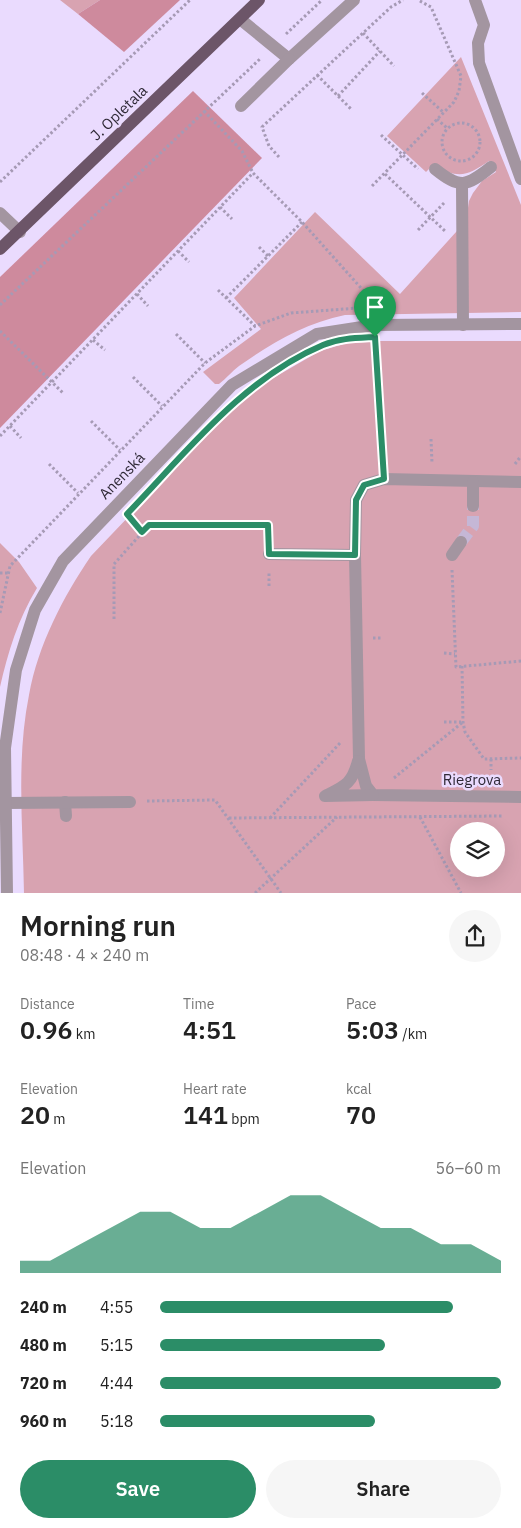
<!DOCTYPE html>
<meta charset="utf-8">
<style>
:root{--surface:#fff;--page:#f6f6f6;--text:#222;--muted:#767676;--accent:#2b8d67}
body{margin:0;font-family:"IBM Plex Sans",sans-serif;background:var(--page);color:var(--text);height:100vh;display:flex;flex-direction:column;font-size:19px;white-space:nowrap}
*{box-sizing:border-box;margin:0}
p{font-size:16px;color:var(--muted)}
.icon{flex:none;width:28px;height:28px;fill:none;stroke:currentColor;stroke-width:2;stroke-linecap:round;stroke-linejoin:round}
.map{position:relative;height:893px;overflow:hidden}
.drawer{display:flex;flex-direction:column;background:var(--surface);flex:1}
.drawer>*{flex:none}
.fabs{position:absolute;left:450px;top:822px;display:grid;gap:10px}
.fabs a{display:grid;place-items:center;width:55px;height:55px;border-radius:50%;background:var(--surface);box-shadow:0 5px 20px #0002;font-size:25px}
.pin{position:absolute;display:grid;place-items:center;width:42px;height:42px;color:#fff;margin:-51px -21px;border-radius:50% 50% 50% 0;rotate:-45deg;box-shadow:0 0 5px #0007}
.pin .icon{rotate:45deg}
.round{display:grid;place-items:center;flex:none;width:52px;height:52px;border-radius:26px;background:var(--page)}
.summary{display:flex;align-items:center;justify-content:space-between;height:85px;padding:0 20px}
h1{font-size:28px;font-weight:600;line-height:38px}
.figures{display:grid;grid-template-columns:repeat(3,1fr);gap:8px;height:85px;padding:5px 20px}
.figures div{display:grid;align-content:center}
.figures b{font-size:25px;font-weight:600}
.figures small{font-size:14px;font-weight:400}
.figures p{font-size:14px}
.chart{height:140px;padding:10px 20px}
.chart p{display:flex;justify-content:space-between}
.chart svg{width:100%;height:90px;margin-top:5px;fill:var(--accent);opacity:.7}
.primary-button{display:flex;gap:10px;margin-top:auto;padding:10px 20px}
.primary-button a{flex:1;height:58px;border-radius:30px;background:var(--accent);color:#fff;font-size:20px;font-weight:600;line-height:58px;text-align:center}
.primary-button a+a{background:var(--page);color:var(--text)}
ul{padding:0 20px;list-style:none;font-size:16px}
li{display:grid;grid-template-columns:80px 60px 1fr;align-items:center;height:38px}
li i{height:12px;border-radius:6px;background:var(--accent)}
.map>svg:first-child{display:block}
.green{fill:#d8a3b1;fill-rule:evenodd}
.forest{fill:#ce8a9d}
.lines{fill:none;stroke-linecap:round;stroke-linejoin:round}
.minor-tunnel{stroke:#c5b7d6;stroke-width:12;stroke-dasharray:12 6;stroke-linecap:butt}
.path{stroke:#a69ab5;stroke-width:3;stroke-dasharray:2.5 2.5;stroke-linecap:butt}
.minor{stroke:#a395a0;stroke-width:12}
.major{stroke:#6c5568;stroke-width:12}
.route-casing{stroke:#fff;stroke-width:10}
.route{stroke:#2b8d67;stroke-width:6}
.labels{text-anchor:middle;stroke-width:5;stroke-linejoin:round;paint-order:stroke}
.street-label{font-size:15px;fill:#2f2936;stroke:#eadbfe}
</style>
<div class="map">
<svg width="521" height="893" viewBox="0 0 521 893">
<rect width="100%" height="100%" fill="#eadbfe"/>
<g class="green">
<polygon points="60,0 100,0 78,14"/>
<path d="M 461,57 L 521,205 L 521,312 L 345,315 C 305,323 272,343 239,366 C 232,371 226,379 219,384 L 215,384 L 203,372 L 261,329 L 234,298 L 315,212 L 400,294 L 466,221 L 469,201 L 473,193 L 482,181 L 496,172 L 489,161 C 467,176 458,180 434,164 L 426,172 L 387,136 Z"/>
<path d="M 372,341 L 521,341 L 521,893 L 24,893 C 23,828 16,759 29,695 C 38,645 63,597 91,556 L 237,403 L 268,381 L 320,351 L 347,343 ZM 459,831 L 496,831 L 496,869 L 459,869 Z"/>
<path d="M 0,543 L 19,562 L 37,588 C 18,619 8,652 0,687 Z"/>
</g>
<g class="forest">
<polygon points="100,0 180,0 124,52 78,14"/>
<polygon points="193,91 262,158 0,428 0,277"/>
</g>
<g class="lines">
<polyline class="minor-tunnel" points="461,542 473,526 473,506"/>
<g class="path">
<polyline points="363,33 394,66"/>
<polyline points="286,34 322,0"/>
<polyline points="317,75 351,109"/>
<polyline points="422,93 443,112"/>
<polyline points="338,96 380,51"/>
<polyline points="204,111 242,151 253,173"/>
<polyline points="437,119 447,128"/>
<circle cx="461" cy="142" r="19"/>
<polyline points="381,135 418,169"/>
<polyline points="279,157 269,146 262,127 391,7 403,0"/>
<polyline points="385,174 446,232"/>
<polyline points="0,182 190,0"/>
<polyline points="372,186 454,102 459,91 461,76 431,7 418,0"/>
<polyline points="220,207 232,219"/>
<polyline points="418,230 445,202"/>
<polyline points="259,247 268,256"/>
<polyline points="178,251 189,262"/>
<polyline points="218,290 255,326"/>
<polyline points="137,294 148,306"/>
<polyline points="226,298 302,222"/>
<polyline points="0,305 261,58"/>
<polyline points="0,331 63,393"/>
<polyline points="176,334 205,363"/>
<polyline points="93,340 105,350"/>
<polyline points="376,341 383,462"/>
<polyline points="133,377 162,406"/>
<polyline points="91,421 120,450"/>
<polyline points="10,426 21,438"/>
<polyline points="0,436 253,173 302,222 378,307"/>
<polyline points="431,439 432,463"/>
<polyline points="49,464 78,493"/>
<polyline points="515,464 521,456"/>
<polyline points="130,517 142,532"/>
<polyline points="452,570 456,667 521,661"/>
<polyline points="0,573 8,573"/>
<polyline points="269,586 269,571"/>
<polyline points="0,613 10,566 205,363 255,326 291,313 358,308"/>
<polyline points="114,619 114,564 149,525 268,525 268,537"/>
<polyline points="373,638 381,638"/>
<polyline points="444,653 455,654"/>
<polyline points="462,666 463,722 465,732 484,759 521,758"/>
<polyline points="444,722 461,722"/>
<polyline points="491,759 491,770"/>
<polyline points="394,778 463,722"/>
<polyline points="147,801 215,800 281,893"/>
<polyline points="420,817 461,893"/>
<polyline points="229,818 503,816"/>
<polyline points="270,818 341,742"/>
<polyline points="255,893 337,817"/>
</g>
<g class="minor">
<polyline points="475,0 484,25 478,43 479,63 521,179"/>
<polyline points="240,19 289,59 354,0"/>
<polyline points="241,106 289,59"/>
<path d="M 435,169 C 460,189 466,187 491,167"/>
<polyline points="462,185 463,325"/>
<polyline points="0,213 20,232"/>
<polyline points="521,482 384,479 364,485 356,500 355,555 359,759 366,786 373,795 521,797"/>
<polyline points="473,506 473,482"/>
<polyline points="269,554 355,555"/>
<polyline points="452,555 461,542"/>
<path d="M 358,761 C 352,784 345,786 325,796 L 373,795"/>
<polyline points="65,802 66,816"/>
<polyline points="6,803 130,802"/>
<polyline points="7,893 5,748 16,670 35,610 63,561 232,385 317,334 375,325 521,324"/>
</g>
<polyline class="major" points="0,249 259,0"/>
</g>
<g class="lines">
<defs>
<path id="route" d="M 375,337 L 384,479 L 364,485 L 356,500 L 355,555 L 269,554 L 268,525 L 149,525 L 142,532 L 127,514 C 186,453 242,379 323,345 C 340,338 357,338 375,337 Z"/>
</defs>
<use href="#route" class="route-casing"/>
<use href="#route" class="route"/>
</g>
<g class="labels">
<g class="street-label">
<text transform="translate(119 113) rotate(-44)" y="5">J. Opletala</text>
<text transform="translate(122 476) rotate(-46)" y="5">Anenská</text>
<text x="472" y="785">Riegrova</text>
</g>
</g>
</svg>
<div class="fabs">
<a><svg class="icon" aria-label="layers" viewBox="0 0 24 24"><path d="M12 4l9 5-9 5-9-5zM3 14l9 5 9-5"/></svg></a>
</div>
<div class="pin" style="left:375px;top:337px;background:#1e9e55"><svg class="icon" aria-label="arrive" viewBox="0 0 24 24"><path d="M6 21V4h12l-3 4 3 4H6"/></svg></div>
</div>
<section class="drawer">
<div class="summary"><div><h1>Morning run</h1><p>08:48 · 4 × 240 m</p></div><a class="round"><svg class="icon" aria-label="share" viewBox="0 0 24 24"><path d="M12 15V3M7 8l5-5 5 5M5 13v7h14v-7"/></svg></a></div>
<div class="figures">
<div><p>Distance</p><b>0.96<small> km</small></b></div>
<div><p>Time</p><b>4:51</b></div>
<div><p>Pace</p><b>5:03<small> /km</small></b></div>
</div>
<div class="figures">
<div><p>Elevation</p><b>20<small> m</small></b></div>
<div><p>Heart rate</p><b>141<small> bpm</small></b></div>
<div><p>kcal</p><b>70</b></div>
</div>
<div class="chart"><p><span>Elevation</span>56–60 m</p>
<svg viewBox="0 0 160 44" preserveAspectRatio="none"><path d="M0 44V38L10 38L20 30L30 22L40 14L50 14L60 22L70 22L80 14L90 6L100 6L110 14L120 22L130 22L140 30L150 30L160 38V44z"/></svg>
</div>
<ul>
<li><b>240 m</b>4:55<i style="width:86%"></i></li>
<li><b>480 m</b>5:15<i style="width:66%"></i></li>
<li><b>720 m</b>4:44<i style="width:100%"></i></li>
<li><b>960 m</b>5:18<i style="width:63%"></i></li>
</ul>
<div class="primary-button"><a>Save</a><a>Share</a></div>
</section>
